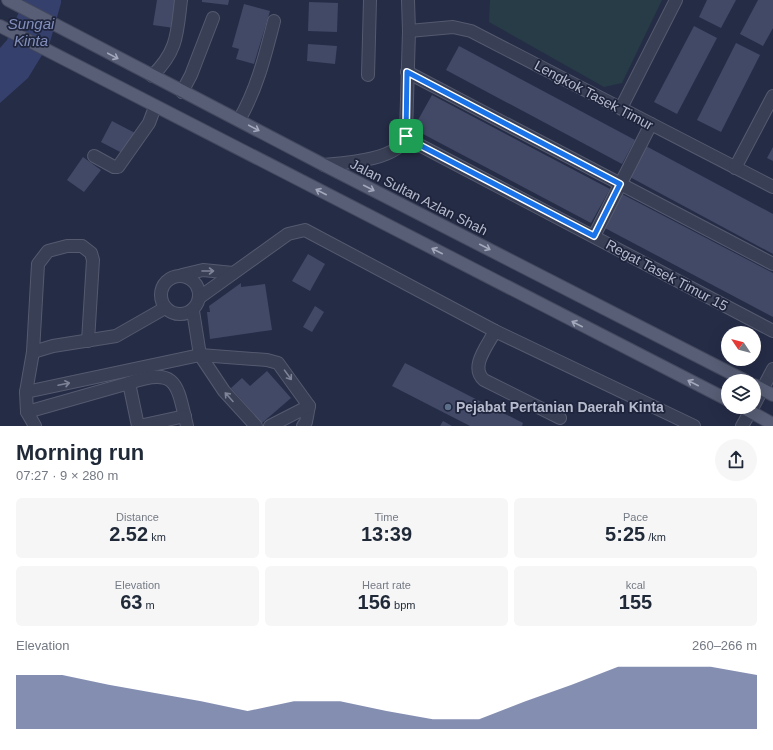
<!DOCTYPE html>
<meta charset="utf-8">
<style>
:root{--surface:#fff;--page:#f6f6f7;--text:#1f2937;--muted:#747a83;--accent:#505f91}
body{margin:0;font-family:Arial,sans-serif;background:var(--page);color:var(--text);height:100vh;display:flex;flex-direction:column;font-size:15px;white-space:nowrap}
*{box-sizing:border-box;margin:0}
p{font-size:13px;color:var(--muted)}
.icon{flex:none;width:22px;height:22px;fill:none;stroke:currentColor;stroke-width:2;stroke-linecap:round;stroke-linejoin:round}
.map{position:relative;height:426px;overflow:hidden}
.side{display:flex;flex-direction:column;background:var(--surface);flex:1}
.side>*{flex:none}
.needle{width:26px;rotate:305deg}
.buttons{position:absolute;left:721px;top:326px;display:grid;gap:8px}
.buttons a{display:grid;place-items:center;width:40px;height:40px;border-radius:50%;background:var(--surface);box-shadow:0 4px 16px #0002;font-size:20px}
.pin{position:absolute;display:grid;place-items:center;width:34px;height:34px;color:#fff;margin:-17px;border-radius:8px;box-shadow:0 2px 6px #0006}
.round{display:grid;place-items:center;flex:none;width:42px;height:42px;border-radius:21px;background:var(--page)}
.headline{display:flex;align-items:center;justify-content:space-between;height:68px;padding:0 16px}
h1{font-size:22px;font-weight:700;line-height:30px}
.metrics{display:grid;grid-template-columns:repeat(3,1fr);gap:6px;height:68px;padding:4px 16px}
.metrics div{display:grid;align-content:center;border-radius:6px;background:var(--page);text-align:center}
.metrics b{font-size:20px;font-weight:700}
.metrics small{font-size:11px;font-weight:400}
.metrics p{font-size:11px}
.chart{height:112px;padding:8px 16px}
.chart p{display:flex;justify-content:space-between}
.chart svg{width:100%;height:72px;margin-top:4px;fill:var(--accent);opacity:.7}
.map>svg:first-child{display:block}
.green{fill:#273c47}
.water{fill:#35406c}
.building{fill:#414966}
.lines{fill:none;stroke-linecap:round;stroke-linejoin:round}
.minor-casing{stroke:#555a6f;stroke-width:14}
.major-casing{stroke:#43485e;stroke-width:14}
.minor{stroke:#393f55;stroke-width:12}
.major{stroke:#575e75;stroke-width:12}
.oneway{stroke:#a4a8bc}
.oneway2{stroke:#7e8398}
.route-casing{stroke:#fff;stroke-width:8}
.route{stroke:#1a73e8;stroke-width:5}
.service-dot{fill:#5c6f8a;stroke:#1e243b;stroke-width:1.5}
.labels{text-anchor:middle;stroke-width:3.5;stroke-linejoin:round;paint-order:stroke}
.street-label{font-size:14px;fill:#b7bbce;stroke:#1e243b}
.poi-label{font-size:14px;font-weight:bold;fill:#b7bbce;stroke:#1e243b;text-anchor:start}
.water-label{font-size:15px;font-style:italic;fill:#8390bc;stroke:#1e243b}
</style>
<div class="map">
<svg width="773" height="426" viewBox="0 0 773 426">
<rect width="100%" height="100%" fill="#252c46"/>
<polygon class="green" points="490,0 662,0 622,83 604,87 489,22"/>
<polygon class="water" points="24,0 61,0 61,3 50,42 28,78 0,103 0,48 7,40"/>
<g class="building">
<polygon points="157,0 178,0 174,28 153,25"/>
<polygon points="202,0 229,0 228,5 202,2"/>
<polygon points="707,0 736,0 721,28 699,17"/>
<polygon points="758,0 773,0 773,28 763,46 740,34"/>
<polygon points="309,2 338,3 337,32 308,31"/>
<polygon points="244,4 270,11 254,64 236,59 239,49 232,47"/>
<polygon points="694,26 717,38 677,114 654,102"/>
<polygon points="736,43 760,55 721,132 697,120"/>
<polygon points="308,44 337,46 335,64 307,61"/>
<polygon points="459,46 635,140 622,164 446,70"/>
<polygon points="432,95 610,189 591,223 423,134 418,120"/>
<polygon points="112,121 135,133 124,154 101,142"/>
<polygon points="644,145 773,214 773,254 628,176"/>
<polygon points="773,147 773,161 767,158"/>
<polygon points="83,157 101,170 84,192 67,180"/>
<polygon points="622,194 773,273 773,317 603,227"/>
<polygon points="308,254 325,264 310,291 292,281"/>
<polygon points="241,283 241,287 265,284 272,330 210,339 207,312 210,312 209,306"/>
<polygon points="315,306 324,312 312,332 303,327"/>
<polygon points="405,363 523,423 522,426 470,426 392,386"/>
<polygon points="267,371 291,398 262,423 231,388 242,378 250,386"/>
<polygon points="443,421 452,426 440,426"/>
</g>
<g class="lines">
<defs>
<g id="minor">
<polyline points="408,0 409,31 406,133 408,139 773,331"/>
<polyline points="409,31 453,27 471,31 773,187"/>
<polyline points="407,72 773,264"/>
<polyline points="368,75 370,0"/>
<path d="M 152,76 C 178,51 177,33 181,0"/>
<polyline points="182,92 191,75 213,18"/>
<polyline points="621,108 676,0"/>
<path d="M 239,120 C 257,89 265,56 274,21"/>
<polyline points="94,156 114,167 118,167 149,123 155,107"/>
<path d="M 324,165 C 345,163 398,160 406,137"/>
<polyline points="735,168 773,96"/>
<polyline points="594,236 651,124"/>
<polyline points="182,275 203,270 233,273"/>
<circle cx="180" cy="295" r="19"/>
<polyline points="200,297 288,234 305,230 495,331 694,426"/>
<polyline points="193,311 200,355 224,391 256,426"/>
<path d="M 495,331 C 488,345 469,367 484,380 L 560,418"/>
<polyline points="33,352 53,346 116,336 165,308"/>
<polyline points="26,392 200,355 267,360 278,363 309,406 306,422 303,426"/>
<polyline points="754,405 773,369"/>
<polyline points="27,412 129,383"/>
<polyline points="35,426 27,412 26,392 33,352 38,264 48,251 67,246 82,246 91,253 93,260 88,341"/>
<path d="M 138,426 L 129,383 C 178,366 177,385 187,426"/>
<polyline points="139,426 185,416"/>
<polyline points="270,426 309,406"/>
<polyline points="742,426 753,407"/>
</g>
<g id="major">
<polyline points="8,0 324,165 746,381"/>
<polyline points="0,26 728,400"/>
<polyline points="754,385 773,395"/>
<polyline points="742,407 773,424"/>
</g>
</defs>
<use href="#minor" class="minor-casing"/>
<use href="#major" class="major-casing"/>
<use href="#minor" class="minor"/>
<use href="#major" class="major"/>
</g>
<defs><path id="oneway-shaft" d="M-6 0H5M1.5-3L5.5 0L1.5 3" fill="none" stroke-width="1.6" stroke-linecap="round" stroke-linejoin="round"/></defs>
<g class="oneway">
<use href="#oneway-shaft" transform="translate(113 56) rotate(28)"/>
<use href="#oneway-shaft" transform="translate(254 128) rotate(28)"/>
<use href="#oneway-shaft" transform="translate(369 188) rotate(27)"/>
<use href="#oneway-shaft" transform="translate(321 192) rotate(-153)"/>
<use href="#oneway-shaft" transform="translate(485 247) rotate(27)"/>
<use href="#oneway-shaft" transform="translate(437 251) rotate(-153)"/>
<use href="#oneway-shaft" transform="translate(577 324) rotate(-153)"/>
<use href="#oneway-shaft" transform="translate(693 383) rotate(-153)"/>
</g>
<g class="oneway2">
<use href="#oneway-shaft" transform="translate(208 271)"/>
<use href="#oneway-shaft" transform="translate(288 375) rotate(54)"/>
<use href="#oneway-shaft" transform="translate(64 384) rotate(-12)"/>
<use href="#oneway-shaft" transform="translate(229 397) rotate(-132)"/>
</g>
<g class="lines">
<defs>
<polygon id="route" points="407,72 620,184 594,236 408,139 406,134"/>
</defs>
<use href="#route" class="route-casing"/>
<use href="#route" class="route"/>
</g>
<circle class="service-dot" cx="448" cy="407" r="4"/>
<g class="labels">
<g class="street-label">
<text transform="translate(594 95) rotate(28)" y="5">Lengkok Tasek Timur</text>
<text transform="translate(419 197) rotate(27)" y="5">Jalan Sultan Azlan Shah</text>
<text transform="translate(667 275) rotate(28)" y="5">Regat Tasek Timur 15</text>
</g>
<g class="poi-label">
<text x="456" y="412">Pejabat Pertanian Daerah Kinta</text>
</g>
<g class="water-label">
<text x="31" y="29">Sungai<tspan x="31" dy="17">Kinta</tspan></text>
</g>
</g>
</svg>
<div class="buttons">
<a><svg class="needle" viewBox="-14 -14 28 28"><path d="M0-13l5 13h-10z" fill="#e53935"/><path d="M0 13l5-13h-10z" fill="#747a83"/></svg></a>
<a><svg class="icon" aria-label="layers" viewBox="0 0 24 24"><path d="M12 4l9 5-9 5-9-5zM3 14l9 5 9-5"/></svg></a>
</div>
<div class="pin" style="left:406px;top:136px;background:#1e9e55"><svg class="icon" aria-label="arrive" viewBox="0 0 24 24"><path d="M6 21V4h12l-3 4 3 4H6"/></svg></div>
</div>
<section class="side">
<div class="headline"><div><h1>Morning run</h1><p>07:27 · 9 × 280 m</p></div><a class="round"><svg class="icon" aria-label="share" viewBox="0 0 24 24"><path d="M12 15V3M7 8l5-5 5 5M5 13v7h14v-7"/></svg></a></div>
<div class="metrics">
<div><p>Distance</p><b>2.52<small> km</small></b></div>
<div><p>Time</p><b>13:39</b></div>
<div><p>Pace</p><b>5:25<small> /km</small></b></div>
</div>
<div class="metrics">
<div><p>Elevation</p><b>63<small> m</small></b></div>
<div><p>Heart rate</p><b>156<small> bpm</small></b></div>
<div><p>kcal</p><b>155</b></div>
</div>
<div class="chart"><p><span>Elevation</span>260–266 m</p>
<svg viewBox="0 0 160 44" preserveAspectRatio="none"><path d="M0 44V11L10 11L20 17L30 22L40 27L50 33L60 27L70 27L80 33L90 38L100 38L110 27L120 17L130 6L140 6L150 6L160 11V44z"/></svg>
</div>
</section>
